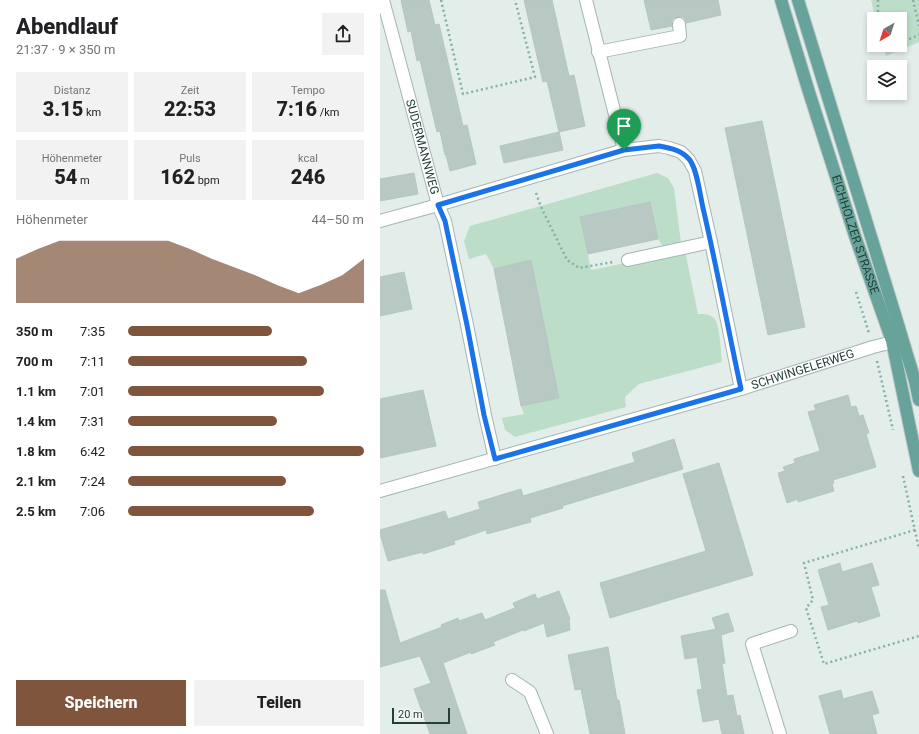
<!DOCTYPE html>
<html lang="de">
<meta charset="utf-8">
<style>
:root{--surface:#fff;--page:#f2f2f2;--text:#202124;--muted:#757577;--accent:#7f553d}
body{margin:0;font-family:Roboto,sans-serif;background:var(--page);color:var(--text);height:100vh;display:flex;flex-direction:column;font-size:15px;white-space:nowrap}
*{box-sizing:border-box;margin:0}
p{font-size:13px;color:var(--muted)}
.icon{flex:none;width:22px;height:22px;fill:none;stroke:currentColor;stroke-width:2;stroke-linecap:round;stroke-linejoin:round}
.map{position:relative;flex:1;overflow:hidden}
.sheet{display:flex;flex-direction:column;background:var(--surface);width:380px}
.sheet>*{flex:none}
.needle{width:26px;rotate:219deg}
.tools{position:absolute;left:487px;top:12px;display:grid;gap:8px}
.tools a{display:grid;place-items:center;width:40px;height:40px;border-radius:0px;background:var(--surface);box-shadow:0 2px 6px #0003;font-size:20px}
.scale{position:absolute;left:12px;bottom:10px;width:58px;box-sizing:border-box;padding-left:4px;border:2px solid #223f3b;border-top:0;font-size:11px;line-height:14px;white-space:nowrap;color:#223f3b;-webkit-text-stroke:3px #f4f9f7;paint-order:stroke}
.pin{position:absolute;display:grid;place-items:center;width:34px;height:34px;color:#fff;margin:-41px -17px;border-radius:50% 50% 50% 0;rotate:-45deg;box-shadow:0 0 4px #0007}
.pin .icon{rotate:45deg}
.round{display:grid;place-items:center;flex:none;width:42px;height:42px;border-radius:0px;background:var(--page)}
.summary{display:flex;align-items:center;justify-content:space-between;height:68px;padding:0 16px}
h1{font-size:22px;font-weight:800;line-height:30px}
.metrics{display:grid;grid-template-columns:repeat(3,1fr);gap:6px;height:68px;padding:4px 16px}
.metrics div{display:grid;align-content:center;border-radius:0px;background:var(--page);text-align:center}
.metrics b{font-size:20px;font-weight:800}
.metrics small{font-size:11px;font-weight:400}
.metrics p{font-size:11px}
.chart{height:112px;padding:8px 16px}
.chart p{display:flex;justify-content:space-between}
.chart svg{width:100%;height:72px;margin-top:4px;fill:var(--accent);opacity:.7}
.button{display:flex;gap:8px;margin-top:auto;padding:8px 16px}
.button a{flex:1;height:46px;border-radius:0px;background:var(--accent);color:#fff;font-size:16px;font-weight:800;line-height:46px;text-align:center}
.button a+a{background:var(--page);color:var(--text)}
ul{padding:0 16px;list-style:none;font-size:13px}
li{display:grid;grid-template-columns:64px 48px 1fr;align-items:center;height:30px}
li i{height:10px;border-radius:5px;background:var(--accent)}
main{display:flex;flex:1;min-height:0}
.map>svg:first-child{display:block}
.green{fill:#bcdec9}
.building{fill:#b8c8c3;stroke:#b5c7c2}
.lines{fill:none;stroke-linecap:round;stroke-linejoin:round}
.minor-casing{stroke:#a5b5b2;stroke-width:14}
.major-casing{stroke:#c1c9c8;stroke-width:14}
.path{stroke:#83b1a8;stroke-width:2.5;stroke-dasharray:2 3;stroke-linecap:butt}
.minor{stroke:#fff;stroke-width:12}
.major{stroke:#67a39b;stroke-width:12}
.route-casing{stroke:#fff;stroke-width:8}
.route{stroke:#1a73e8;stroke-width:5}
.labels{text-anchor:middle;stroke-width:4;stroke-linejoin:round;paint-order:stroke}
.street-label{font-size:12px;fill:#223f3b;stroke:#f4f9f7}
</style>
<main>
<section class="sheet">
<div class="summary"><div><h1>Abendlauf</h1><p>21:37 · 9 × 350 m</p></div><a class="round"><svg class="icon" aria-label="share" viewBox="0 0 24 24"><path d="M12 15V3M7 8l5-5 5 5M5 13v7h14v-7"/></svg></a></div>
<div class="metrics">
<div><p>Distanz</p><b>3.15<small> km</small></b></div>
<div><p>Zeit</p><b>22:53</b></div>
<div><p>Tempo</p><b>7:16<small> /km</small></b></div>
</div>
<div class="metrics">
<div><p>Höhenmeter</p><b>54<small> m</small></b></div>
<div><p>Puls</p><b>162<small> bpm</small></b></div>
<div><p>kcal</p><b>246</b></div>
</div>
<div class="chart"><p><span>Höhenmeter</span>44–50 m</p>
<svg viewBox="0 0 160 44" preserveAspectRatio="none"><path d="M0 44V17L10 11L20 6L30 6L40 6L50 6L60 6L70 6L80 11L90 17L100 22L110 27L120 33L130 38L140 33L150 27L160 17V44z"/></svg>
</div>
<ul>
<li><b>350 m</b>7:35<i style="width:61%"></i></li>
<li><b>700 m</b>7:11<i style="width:76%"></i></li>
<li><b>1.1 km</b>7:01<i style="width:83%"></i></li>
<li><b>1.4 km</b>7:31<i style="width:63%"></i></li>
<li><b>1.8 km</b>6:42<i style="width:100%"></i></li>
<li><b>2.1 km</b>7:24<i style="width:67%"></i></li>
<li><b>2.5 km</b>7:06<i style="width:79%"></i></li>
</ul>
<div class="button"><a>Speichern</a><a>Teilen</a></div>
</section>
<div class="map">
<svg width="539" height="734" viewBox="0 0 539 734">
<rect width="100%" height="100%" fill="#e3edea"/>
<g class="green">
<polygon points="491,0 539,0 539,42 506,56 503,45 520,45 520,19 496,19"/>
<path d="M 277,173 L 288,178 L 294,188 L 301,243 L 283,246 L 278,239 L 270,202 L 200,217 L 211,270 L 305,251 L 318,314 C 324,314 330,314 334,318 C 340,324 341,353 342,362 L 259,384 L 245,397 L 246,407 L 135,437 L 125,430 L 122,418 L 144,414 L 141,406 L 179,397 L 151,261 L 114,269 L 106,254 L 89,259 L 84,241 L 90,226 Z"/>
</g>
<g class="building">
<polygon points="21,0 49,0 55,25 59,24 83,126 87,125 96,164 70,171 66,155 65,155 60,131 57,132 40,60 37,61 31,31 28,32"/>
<polygon points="144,0 172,0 189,76 194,75 205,126 179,132 167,81 163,82"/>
<polygon points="264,0 338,0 341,15 306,23 305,19 303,17 298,17 294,18 292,20 292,26 271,30"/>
<polygon points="382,121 425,327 388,335 345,128"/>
<polygon points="179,132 183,150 124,163 120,146"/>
<polygon points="34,173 38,194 0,201 0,179"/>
<polygon points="270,202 278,239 208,254 200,217"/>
<polygon points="151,260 179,398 141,406 114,269"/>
<polygon points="24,272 32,309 0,316 0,277"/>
<polygon points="43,390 56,446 0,458 0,399"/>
<polygon points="468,395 471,407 476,406 479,416 483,415 489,433 486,434 496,467 453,480 454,483 452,484 454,491 418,502 418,499 407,503 398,473 405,471 403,467 415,463 414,459 440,451 428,412 436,410 434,405"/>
<polygon points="294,439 303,469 182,506 183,508 150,518 151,522 107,534 106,530 74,541 75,544 43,554 43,552 8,561 0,534 0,530 65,511 68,519 100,509 98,502 141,489 143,496 176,486 255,462 252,453"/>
<polygon points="339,463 373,575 230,618 220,583 326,551 303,474"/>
<polygon points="460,563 462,572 492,563 499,585 491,587 500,616 478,623 477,621 448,630 441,607 449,605 438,570"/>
<polygon points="0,590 5,590 20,643 62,627 61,625 78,618 79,621 102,613 105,620 135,608 133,603 155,594 157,599 179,591 190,619 189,620 190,630 167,637 164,623 144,631 143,630 113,642 115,645 91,654 91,652 63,663 87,734 50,734 34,689 51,683 40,656 0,667"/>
<polygon points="348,613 354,631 341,635 345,663 342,664 347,696 353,695 357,716 360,715 364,734 342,734 339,719 323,722 317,690 322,689 317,657 305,659 301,636 336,629 332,618"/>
<polygon points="228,647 237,700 239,700 245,734 210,734 201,689 195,690 188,655"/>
<polygon points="461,690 463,699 492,691 499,713 492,715 497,734 450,734 439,696"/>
</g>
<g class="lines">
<defs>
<g id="minor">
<path id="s1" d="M 3,0 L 58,205 L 65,221 L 87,325 L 105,415 L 115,459"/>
<polyline points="206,0 244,150 279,146 289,148 301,152 309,160 315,171 331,242 361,389"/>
<polyline points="218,52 300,36 299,24"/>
<polyline points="0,221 58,205 244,150"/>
<polyline points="248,260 331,242"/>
<path id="s2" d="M 0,491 L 361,389 L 493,347 L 521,340"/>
<polyline points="132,680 150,692 167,734"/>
<polyline points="400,734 372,644 411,631"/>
</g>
<g id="major">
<path id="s3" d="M 401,0 L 428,89 L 475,236 L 512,341 L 539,471"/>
<polyline points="418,0 517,321 535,381 539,400"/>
</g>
</defs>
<use href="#minor" class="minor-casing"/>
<use href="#major" class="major-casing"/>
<g class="path">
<polyline points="61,0 83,94 155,77 135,0"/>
<polyline points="498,0 498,15 500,19"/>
<polyline points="533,0 539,26"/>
<polyline points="520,43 539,35"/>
<polyline points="156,193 161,207 187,260 199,268 233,262"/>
<polyline points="476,292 489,333"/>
<polyline points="497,361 513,430"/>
<polyline points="523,476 539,549"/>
<polyline points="535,530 424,563 433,600 426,608 444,664 539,636"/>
</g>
<use href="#minor" class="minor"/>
<use href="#major" class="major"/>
</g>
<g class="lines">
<defs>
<path id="route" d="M 279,146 C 290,148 301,150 309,159 C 317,168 320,195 323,208 C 337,268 348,329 361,389 L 115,459 L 104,415 L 87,325 L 65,221 L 58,205 L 244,150 Z"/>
</defs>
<use href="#route" class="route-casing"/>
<use href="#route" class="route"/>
</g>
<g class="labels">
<g class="street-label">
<text dy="4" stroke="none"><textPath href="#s1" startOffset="152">SUDERMANNWEG</textPath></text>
<text dy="4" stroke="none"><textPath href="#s3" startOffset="246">EICHHOLZER STRASSE</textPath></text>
<text dy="4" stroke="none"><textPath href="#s2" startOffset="440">SCHWINGELERWEG</textPath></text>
</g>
</g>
</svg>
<div class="tools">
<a><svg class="needle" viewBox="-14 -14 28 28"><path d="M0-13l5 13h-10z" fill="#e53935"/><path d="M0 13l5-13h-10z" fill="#757577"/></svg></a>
<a><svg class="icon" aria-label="layers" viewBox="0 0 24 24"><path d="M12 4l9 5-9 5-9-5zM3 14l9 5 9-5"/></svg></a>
</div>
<div class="scale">20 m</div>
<div class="pin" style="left:244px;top:150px;background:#1e9e55"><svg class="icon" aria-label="arrive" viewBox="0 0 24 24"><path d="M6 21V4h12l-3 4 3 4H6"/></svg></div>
</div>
</main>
